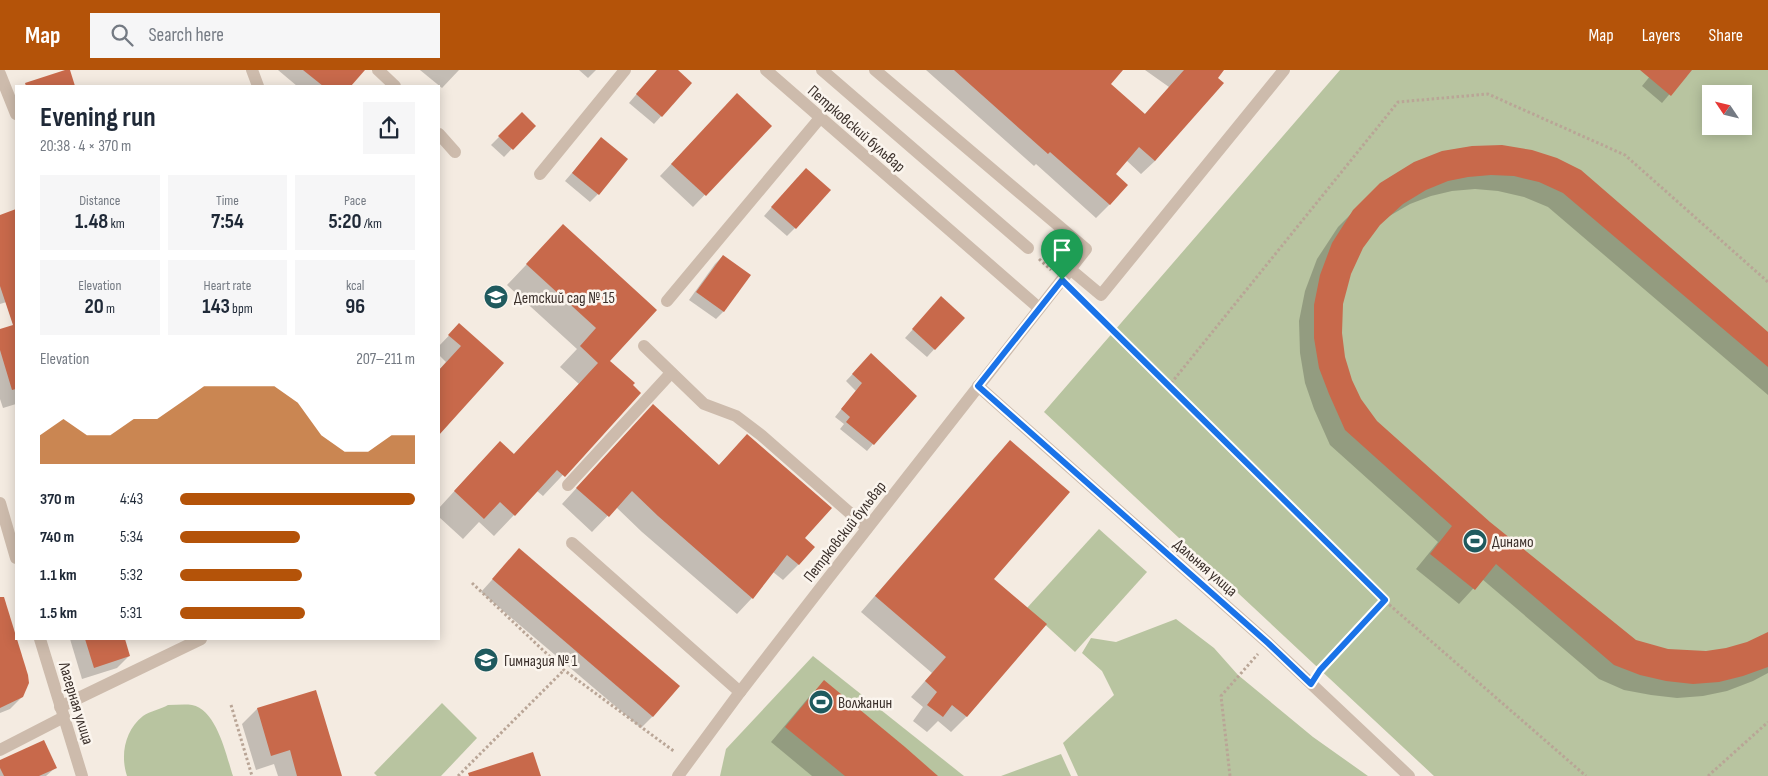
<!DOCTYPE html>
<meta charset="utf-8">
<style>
:root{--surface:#fff;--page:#f6f6f7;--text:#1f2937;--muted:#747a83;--accent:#b45309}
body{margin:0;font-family:"Sofia Sans Condensed",sans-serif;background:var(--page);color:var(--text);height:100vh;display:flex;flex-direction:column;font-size:19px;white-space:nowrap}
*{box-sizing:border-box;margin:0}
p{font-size:16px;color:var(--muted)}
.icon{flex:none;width:28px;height:28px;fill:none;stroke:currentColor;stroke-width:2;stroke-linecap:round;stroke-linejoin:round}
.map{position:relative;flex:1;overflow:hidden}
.drawer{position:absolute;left:15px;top:15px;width:425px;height:555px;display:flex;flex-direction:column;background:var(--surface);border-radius:0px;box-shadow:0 2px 12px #0003}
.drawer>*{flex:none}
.needle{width:32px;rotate:305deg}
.buttons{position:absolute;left:1702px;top:15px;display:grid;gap:10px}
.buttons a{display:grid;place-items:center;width:50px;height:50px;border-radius:0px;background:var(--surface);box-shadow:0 2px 12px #0003;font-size:25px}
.pin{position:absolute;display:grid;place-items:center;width:42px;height:42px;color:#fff;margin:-51px -21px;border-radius:50% 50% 50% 0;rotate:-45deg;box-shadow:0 0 5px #0007}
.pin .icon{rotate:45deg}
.round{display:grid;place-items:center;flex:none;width:52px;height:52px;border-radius:0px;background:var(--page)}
.head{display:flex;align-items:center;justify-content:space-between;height:85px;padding:0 25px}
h1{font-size:28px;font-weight:700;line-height:38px}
.stats{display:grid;grid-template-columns:repeat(3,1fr);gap:8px;height:85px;padding:5px 25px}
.stats div{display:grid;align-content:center;border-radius:0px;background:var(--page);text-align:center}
.stats b{font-size:21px;font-weight:700}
.stats small{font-size:14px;font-weight:400}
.stats p{font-size:14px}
.chart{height:140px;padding:10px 25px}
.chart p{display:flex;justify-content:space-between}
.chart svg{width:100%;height:90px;margin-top:5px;fill:var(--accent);opacity:.7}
ul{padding:0 25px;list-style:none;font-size:16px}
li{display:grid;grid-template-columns:80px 60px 1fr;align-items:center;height:38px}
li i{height:12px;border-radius:6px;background:var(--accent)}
header{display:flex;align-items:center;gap:30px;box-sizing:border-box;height:70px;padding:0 25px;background:var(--accent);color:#fff}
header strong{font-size:24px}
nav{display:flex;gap:28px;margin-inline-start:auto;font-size:18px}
.search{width:350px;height:45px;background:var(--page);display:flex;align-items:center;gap:12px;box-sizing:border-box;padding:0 18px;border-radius:0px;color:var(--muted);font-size:19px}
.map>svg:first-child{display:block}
.green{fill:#b8c4a0;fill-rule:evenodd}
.shadow{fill:#0003}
.building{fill:#c8694b}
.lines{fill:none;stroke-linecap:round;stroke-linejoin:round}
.path{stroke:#b9a596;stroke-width:3;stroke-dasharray:2.5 2.5;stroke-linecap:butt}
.minor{stroke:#cdbbac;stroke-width:12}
.route-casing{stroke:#fff;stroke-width:10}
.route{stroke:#1a73e8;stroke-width:6}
.labels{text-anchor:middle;stroke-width:5;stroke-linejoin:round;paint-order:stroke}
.street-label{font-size:16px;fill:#3b302b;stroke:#fbf5ee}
.poi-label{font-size:16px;fill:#3b302b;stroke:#fbf5ee;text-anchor:start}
</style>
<header>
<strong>Map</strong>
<div class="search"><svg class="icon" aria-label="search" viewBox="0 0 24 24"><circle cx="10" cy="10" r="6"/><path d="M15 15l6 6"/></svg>Search here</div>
<nav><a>Map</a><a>Layers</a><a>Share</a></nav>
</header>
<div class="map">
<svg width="1768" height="706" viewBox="0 0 1768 706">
<rect width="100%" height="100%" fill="#f4ebe1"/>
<g class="green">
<path d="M 1340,0 L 1768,0 L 1768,706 L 1434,706 L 1044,342 ZM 1711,24 L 1744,24 L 1744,56 L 1711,56 Z"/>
<polygon points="1099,459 1147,502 1075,582 1027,538"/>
<polygon points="1176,549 1214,578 1238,605 1313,667 1368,706 1078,706 1063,673 1114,625 1102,601 1082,583 1091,568 1116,572"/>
<polygon points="813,586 964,706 720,706 726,679"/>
<polygon points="442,633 477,668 441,706 377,706 374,703"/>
<path d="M 168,635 C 176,635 185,634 192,635 C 217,640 226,685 233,706 L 127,706 C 120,685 125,660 143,646 C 150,641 161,639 168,635 Z"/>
<polygon points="1061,684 1071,706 1001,706"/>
</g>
<g class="shadow">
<polygon points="278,0 351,0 358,6 350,16 297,16"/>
<polygon points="420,0 459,0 442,18"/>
<polygon points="579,0 596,0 588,8"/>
<polygon points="657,0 676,0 691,13 654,54 629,33"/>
<polygon points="926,0 1121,0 1109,14 1144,45 1169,17 1145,0 1223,0 1155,91 1141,104 1126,90 1114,104 1110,134 1096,148 1036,94 1034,96"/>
<polygon points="1655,0 1690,0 1662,33 1642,16"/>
<polygon points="726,36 771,56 693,137 660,106"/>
<polygon points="522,44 534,56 504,87 491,75"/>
<polygon points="601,69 598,124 590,132 565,111"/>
<polygon points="1502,76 1768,264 1768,325 1548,137 1524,127 1498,121 1475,119 1452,121 1431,126 1410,134 1386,148 1376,158 1362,177 1349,203 1342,234 1341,263 1344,287 1351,311 1360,329 1376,352 1489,453 1635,571 1667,580 1706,582 1727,579 1747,573 1768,564 1768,603 1753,611 1727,621 1703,626 1677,628 1651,625 1624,620 1599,609 1482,509 1459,534 1416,499 1438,472 1330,375 1314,339 1305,313 1300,283 1299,251 1305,221 1317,189 1338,157 1381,114"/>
<polygon points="798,107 795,158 787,166 764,146"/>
<polygon points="16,141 16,229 0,234 0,146"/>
<polygon points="563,156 609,291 640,323 543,426 537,421 494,466 479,452 463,469 439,447 439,438 479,394 513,385 579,314 560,297 577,279 507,215"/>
<polygon points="723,186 750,205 723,242 716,249 689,230 715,194"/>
<polygon points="934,236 963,248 927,287 905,268"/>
<polygon points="16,255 16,334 3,338 0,329 0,260"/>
<polygon points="459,255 502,293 439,363 439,300 446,292 439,285 439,276"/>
<polygon points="864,292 873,374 867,381 840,359 844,354 835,347 856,321 846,311"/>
<polygon points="637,352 718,396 747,366 803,468 799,494 783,510 773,502 752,528 737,544 642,462 616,437 592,462 562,434"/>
<polygon points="1010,372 993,509 1045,555 966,647 951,662 938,651 927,662 913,651 923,637 911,627 932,603 861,542 995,387"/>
<polygon points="519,480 653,646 641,658 481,522"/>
<polygon points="0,554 22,627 10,639 0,643"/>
<polygon points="70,569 124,569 129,586 117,598 82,609"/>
<polygon points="824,612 933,706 812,706 771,672 809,627"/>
<polygon points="315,622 341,706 278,706 274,694 256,700 242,654 257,639"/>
<polygon points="0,691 55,698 46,706 0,706"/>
</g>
<g class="building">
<polygon points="65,0 70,0 75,16 26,16 25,13"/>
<polygon points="303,0 365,0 351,16 323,16"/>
<polygon points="657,0 678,0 692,13 662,47 636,24"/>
<polygon points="954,0 1123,0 1111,14 1145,44 1184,0 1224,0 1218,8 1224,13 1155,91 1139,77 1116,104 1128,115 1110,135 1050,82 1048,84"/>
<polygon points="1640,0 1692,0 1671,26"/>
<polygon points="737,23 772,56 706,126 671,94"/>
<polygon points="522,42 536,56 513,80 498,66"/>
<polygon points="601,67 628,89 599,125 572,103"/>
<polygon points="1502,75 1532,80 1557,88 1581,100 1768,262 1768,297 1563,123 1539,112 1514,106 1491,105 1468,107 1448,111 1426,120 1403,134 1380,155 1363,178 1351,204 1343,234 1342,263 1345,287 1352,310 1361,329 1377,351 1490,452 1636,570 1668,579 1706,581 1726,578 1747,572 1768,562 1768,597 1743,606 1719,612 1693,614 1666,611 1640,605 1614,595 1496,494 1475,520 1430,484 1452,456 1345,360 1329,324 1319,298 1314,268 1314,235 1320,205 1332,173 1353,140 1380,113 1414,92 1442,81 1472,76"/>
<polygon points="806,98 831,120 796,159 771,137"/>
<polygon points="16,139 16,319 12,320 0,280 0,259 13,255 0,216 0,145"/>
<polygon points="563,154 657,240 610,291 635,313 633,315 641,323 565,407 557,400 515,446 500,432 484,449 454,421 500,371 514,384 598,293 580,276 596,258 526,194"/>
<polygon points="723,185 751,205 724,242 696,222"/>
<polygon points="941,226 965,248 935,280 912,259"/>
<polygon points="459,253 504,293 439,365 439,300 461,276 448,265"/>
<polygon points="871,283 917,326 874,375 846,352 850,347 841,339 862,313 852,304"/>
<polygon points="653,334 719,395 747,364 832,438 805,468 815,477 799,495 787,485 753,529 658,446 632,421 609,447 576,418"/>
<polygon points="1010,370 1070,422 994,509 1047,554 967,647 952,635 943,647 927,635 937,622 925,611 946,587 875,526"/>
<polygon points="519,478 680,616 653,647 492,509"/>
<polygon points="0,527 4,527 28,605 29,613 23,627 0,638"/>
<polygon points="85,569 125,569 130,586 94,598"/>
<polygon points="824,610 905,677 938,706 845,706 785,657"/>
<polygon points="316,620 342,706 297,706 290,680 271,686 257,638"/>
<polygon points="44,670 57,698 39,706 4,706 0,698 0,690"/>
<polygon points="533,682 541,706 469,706 468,703"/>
</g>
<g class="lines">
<g class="path">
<polyline points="1039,189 1051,200"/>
<polyline points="1091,239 1385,531 1586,706"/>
<polyline points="1168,317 1398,32 1488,24 1625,85 1768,212"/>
<polyline points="472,513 564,600 675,682"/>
<polyline points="1320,601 1385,531"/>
<polyline points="231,635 252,706"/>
<polyline points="458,706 564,600"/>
<polyline points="1230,706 1221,626 1258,584"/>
<polyline points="1708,706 1768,652"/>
</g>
<g class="minor">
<polyline points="252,0 258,16"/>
<polyline points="378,0 395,16"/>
<polyline points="766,0 1039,238"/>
<polyline points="822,0 1028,178"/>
<polyline points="0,4 16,44"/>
<polyline points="439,64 455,82"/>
<polyline points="540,104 625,0"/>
<polyline points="1070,199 1101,225 1284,0"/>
<polyline points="667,231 820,48"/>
<polyline points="644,276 704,334 736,346 761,365 867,458"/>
<polyline points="978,316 1268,573 1409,706"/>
<polyline points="568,415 671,303"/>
<polyline points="0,433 16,488"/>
<polyline points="572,473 740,622"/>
<polyline points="40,569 82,706"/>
<polyline points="60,637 201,569"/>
<polyline points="0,680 64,647"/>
<polyline points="678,706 740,622 826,511 1086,179 875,0"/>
</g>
</g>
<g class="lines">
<defs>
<polygon id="route" points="1062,210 1385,530 1320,600 1311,614 1268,573 978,316"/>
</defs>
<use href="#route" class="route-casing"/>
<use href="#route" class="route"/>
</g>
<defs>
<symbol id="school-disc" viewBox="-11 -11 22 22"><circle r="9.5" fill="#1f5a5e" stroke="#fbf5ee"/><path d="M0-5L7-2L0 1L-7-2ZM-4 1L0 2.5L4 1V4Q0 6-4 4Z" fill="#fff"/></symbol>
<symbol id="stadium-disc" viewBox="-11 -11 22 22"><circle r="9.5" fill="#1f5a5e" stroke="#fbf5ee"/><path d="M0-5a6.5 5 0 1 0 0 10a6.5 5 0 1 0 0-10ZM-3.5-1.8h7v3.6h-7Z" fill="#fff"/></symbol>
</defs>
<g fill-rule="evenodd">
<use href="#school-disc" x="482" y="213" width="28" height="28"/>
<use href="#stadium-disc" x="1461" y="457" width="28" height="28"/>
<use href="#school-disc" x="472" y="576" width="28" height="28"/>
<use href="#stadium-disc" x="807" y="618" width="28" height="28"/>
</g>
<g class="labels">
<g class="street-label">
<text transform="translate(857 58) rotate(41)" y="6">Петрковский бульвар</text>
<text transform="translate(844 461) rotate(-52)" y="6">Петрковский бульвар</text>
<text transform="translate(1206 497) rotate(41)" y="6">Дальняя улица</text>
<text transform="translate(77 633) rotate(73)" y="6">Лагерная улица</text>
</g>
<g class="poi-label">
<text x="514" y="233">Детский сад № 15</text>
<text x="1492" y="477">Динамо</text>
<text x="504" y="596">Гимназия № 1</text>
<text x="838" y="638">Волжанин</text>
</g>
</g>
</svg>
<div class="buttons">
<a><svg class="needle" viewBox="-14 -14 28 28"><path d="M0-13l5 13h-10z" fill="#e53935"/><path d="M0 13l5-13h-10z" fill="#747a83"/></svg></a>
</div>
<div class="pin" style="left:1062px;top:210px;background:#1e9e55"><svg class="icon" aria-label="arrive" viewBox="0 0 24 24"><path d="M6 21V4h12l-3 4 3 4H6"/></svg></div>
<section class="drawer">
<div class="head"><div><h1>Evening run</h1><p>20:38 · 4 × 370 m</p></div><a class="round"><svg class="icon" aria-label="share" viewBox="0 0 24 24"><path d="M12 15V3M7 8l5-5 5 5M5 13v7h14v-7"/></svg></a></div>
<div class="stats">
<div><p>Distance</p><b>1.48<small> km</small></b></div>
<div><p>Time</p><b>7:54</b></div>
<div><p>Pace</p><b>5:20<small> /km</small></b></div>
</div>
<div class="stats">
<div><p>Elevation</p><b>20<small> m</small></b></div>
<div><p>Heart rate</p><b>143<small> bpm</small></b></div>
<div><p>kcal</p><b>96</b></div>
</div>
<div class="chart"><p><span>Elevation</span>207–211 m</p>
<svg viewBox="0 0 160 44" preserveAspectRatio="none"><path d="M0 44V30L10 22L20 30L30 30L40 22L50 22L60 14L70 6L80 6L90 6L100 6L110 14L120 30L130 38L140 38L150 30L160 30V44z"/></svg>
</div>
<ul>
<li><b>370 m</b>4:43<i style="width:100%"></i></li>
<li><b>740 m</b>5:34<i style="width:51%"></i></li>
<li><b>1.1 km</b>5:32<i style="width:52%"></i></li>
<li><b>1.5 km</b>5:31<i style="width:53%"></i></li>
</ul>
</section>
</div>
